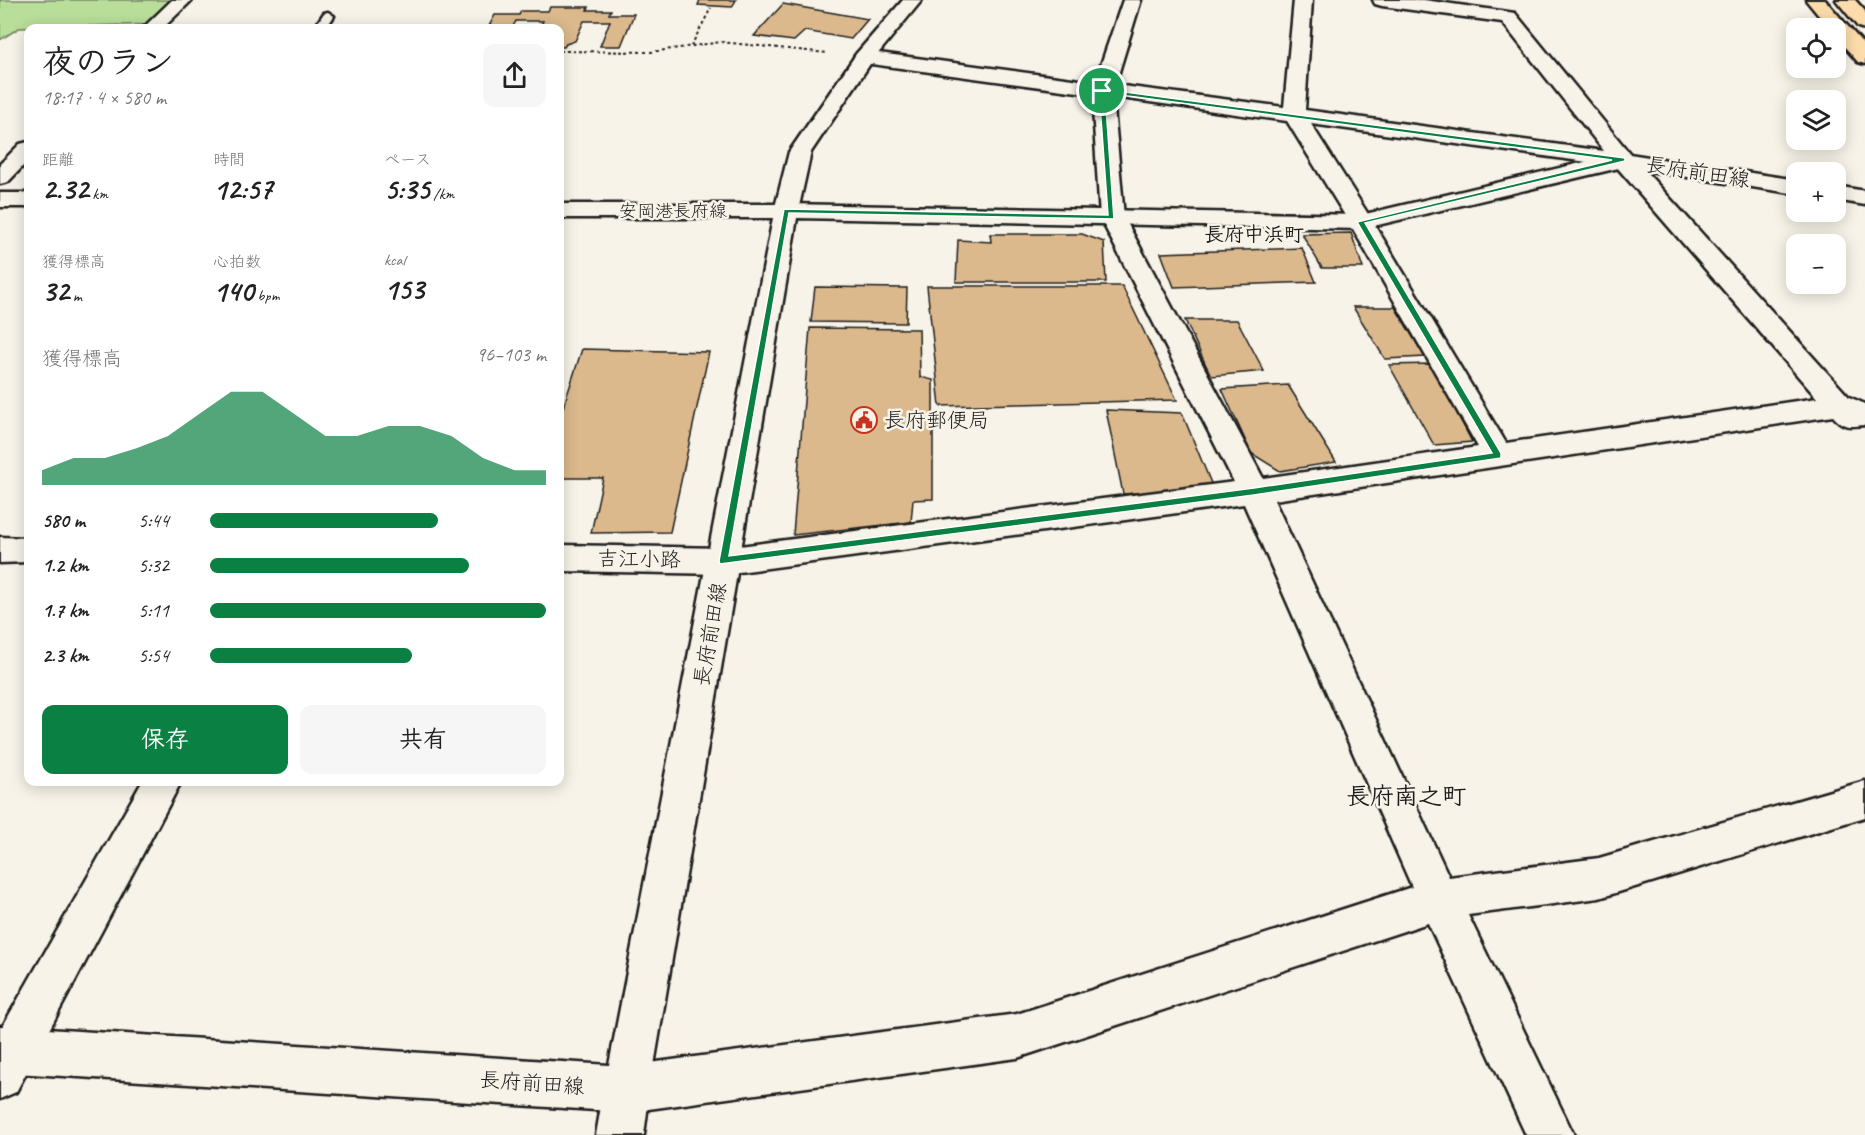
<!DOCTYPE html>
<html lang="ja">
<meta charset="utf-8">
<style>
:root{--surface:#fff;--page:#f6f6f6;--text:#222;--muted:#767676;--accent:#0b8043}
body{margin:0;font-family:Caveat,"Klee One",sans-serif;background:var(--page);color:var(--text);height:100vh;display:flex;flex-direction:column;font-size:22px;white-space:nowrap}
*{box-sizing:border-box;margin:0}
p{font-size:20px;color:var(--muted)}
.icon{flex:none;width:33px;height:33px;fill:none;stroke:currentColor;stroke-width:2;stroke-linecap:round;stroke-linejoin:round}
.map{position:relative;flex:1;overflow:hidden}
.side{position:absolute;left:24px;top:24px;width:540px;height:762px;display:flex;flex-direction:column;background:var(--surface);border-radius:12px;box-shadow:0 3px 15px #0003}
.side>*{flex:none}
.buttons{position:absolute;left:1786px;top:18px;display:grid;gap:12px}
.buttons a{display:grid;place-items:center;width:60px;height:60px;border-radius:12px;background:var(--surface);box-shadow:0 3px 15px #0003;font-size:30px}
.pin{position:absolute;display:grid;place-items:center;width:51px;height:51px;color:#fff;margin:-26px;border:3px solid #fff;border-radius:50%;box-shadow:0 2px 6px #0007}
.round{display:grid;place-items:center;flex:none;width:63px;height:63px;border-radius:12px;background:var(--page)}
.overview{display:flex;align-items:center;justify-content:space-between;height:102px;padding:0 18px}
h1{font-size:33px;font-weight:600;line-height:45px}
.stats{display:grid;grid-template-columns:repeat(3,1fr);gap:9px;height:102px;padding:6px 18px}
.stats div{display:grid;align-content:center}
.stats b{font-size:30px;font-weight:600}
.stats small{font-size:16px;font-weight:400}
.stats p{font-size:16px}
.chart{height:168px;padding:12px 18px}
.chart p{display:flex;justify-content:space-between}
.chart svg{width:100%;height:108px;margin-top:6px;fill:var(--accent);opacity:.7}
.button{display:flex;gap:12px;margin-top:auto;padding:12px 18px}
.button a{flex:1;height:69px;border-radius:12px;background:var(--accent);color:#fff;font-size:24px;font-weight:600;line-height:69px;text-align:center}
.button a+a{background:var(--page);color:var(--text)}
ul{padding:0 18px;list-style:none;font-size:20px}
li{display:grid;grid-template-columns:96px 72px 1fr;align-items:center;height:45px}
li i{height:15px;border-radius:8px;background:var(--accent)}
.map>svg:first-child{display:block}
.green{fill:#b8de99;stroke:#6a7d5a;stroke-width:1.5}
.building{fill:#dbb98d;stroke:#1c1c1c;stroke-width:1.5}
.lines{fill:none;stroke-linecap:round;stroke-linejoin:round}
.service-casing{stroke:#1c1c1c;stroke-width:5}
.minor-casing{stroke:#1c1c1c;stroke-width:5}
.tertiary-casing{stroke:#1c1c1c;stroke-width:5}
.secondary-casing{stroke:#1c1c1c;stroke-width:5}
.trunk-casing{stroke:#1c1c1c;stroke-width:5}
.path{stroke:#1c1c1c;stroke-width:2;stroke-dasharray:3 3;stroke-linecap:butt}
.service{fill:#f7f3e8;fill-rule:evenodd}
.minor{fill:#f7f3e8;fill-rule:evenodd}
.tertiary{fill:#f7f3e8;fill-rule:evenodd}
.secondary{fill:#f7f3e8;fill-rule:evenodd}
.trunk{fill:#fddcac;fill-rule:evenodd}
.route{fill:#0b8043;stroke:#fff;stroke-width:1.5;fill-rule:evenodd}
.labels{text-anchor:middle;stroke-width:5;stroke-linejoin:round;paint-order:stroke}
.far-street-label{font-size:18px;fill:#1c1c1c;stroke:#f7f3e8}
.far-quarter-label{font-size:20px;font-weight:bold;fill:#1c1c1c;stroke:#f7f3e8}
.street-label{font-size:21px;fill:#1c1c1c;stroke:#f7f3e8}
.poi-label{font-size:21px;fill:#1c1c1c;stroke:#f7f3e8;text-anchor:start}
.quarter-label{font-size:24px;font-weight:bold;fill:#1c1c1c;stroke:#f7f3e8}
</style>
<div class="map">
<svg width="1865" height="1135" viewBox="0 0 1865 1135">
<rect width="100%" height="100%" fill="#f7f3e8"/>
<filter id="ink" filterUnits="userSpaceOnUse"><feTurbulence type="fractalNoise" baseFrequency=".0167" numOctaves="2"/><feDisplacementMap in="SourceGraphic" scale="12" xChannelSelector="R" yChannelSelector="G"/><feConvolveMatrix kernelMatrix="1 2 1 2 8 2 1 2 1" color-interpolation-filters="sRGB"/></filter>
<g filter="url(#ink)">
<polygon class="green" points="0,0 183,0 157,24 19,28 0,40"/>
<g class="building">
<polygon points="700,0 736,0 732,7 698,5"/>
<polygon points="783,4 868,19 851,39 805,31 794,41 754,36"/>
<polygon points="550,7 589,7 587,10 611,10 609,14 634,14 621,46 600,46 610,21 584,21 575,41 566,44 564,47 560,47 560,28 539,28 543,21 516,21 512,28 488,28 495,15 519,15 521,11 548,11"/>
<polygon points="1351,233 1363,268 1322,268 1302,234"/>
<polygon points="990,234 1082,234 1104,242 1106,282 956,282 958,240 991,242"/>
<polygon points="1302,248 1316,282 1174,287 1161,253"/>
<polygon points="927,286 1122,286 1177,400 940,406"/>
<polygon points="815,287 907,288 906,323 811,322"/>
<polygon points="1353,307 1395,307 1425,357 1385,359"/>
<polygon points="1185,320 1237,320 1264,371 1211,376"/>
<polygon points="810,328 919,329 920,377 933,380 933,499 913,500 911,522 793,535"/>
<polygon points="582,349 709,352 670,532 591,533 603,478 560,478 560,417"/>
<polygon points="1431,364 1472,442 1434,445 1389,365"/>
<polygon points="1288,385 1336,462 1280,471 1251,453 1222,389"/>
<polygon points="1106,410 1182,413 1213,488 1123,494"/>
</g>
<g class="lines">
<defs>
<polygon id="service" points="328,12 334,16 326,28 314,28 324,13"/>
<g id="minor">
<polygon points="172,0 192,0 163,28 143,28"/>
<path d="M 1123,0 L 1141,0 L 1115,85 L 1284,107 L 1294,0 L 1312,0 L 1305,110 L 1604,151 L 1502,22 L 1382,6 L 1375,4 L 1373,0 L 1424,0 L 1515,13 L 1631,155 L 1849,397 L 1865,404 L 1865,425 C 1851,426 1844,429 1833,416 L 1274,500 L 1449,877 L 1599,858 L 1865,781 L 1865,817 L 1599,898 L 1468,915 L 1574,1135 L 1526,1135 L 1428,923 L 1017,1058 L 627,1112 L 611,1105 L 604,1089 L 611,1073 L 627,1066 L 1017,1014 L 1412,887 L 1244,504 L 724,574 L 560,571 L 560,545 L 724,548 L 1234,482 L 1100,217 L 1092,94 L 864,63 L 857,61 L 854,57 L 857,53 L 864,51 L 1095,82 ZM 1113,97 L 1287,121 L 1349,222 L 1478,447 L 1263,478 L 1124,217 ZM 1311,124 L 1616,166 L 1817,398 L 1506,443 L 1373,222 Z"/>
<polygon points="28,142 28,161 8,182 0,184 0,164 20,144"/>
<polygon points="0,537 28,538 28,562 0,563"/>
<polygon points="142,782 181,782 16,1092 0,1099 0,1031"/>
</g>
<g id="tertiary">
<polygon points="903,0 922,0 872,61 811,152 798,211 795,216 786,218 777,216 774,211 789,152 857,53"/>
<polygon points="627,1066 643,1073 650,1089 644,1135 596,1135 604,1089 611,1073"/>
</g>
<g id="secondary">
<polygon points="1623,153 1797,180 1797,194 1623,167 1361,229 797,218 650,1089 643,1105 627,1112 0,1072 0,1026 609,1065 773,218 560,218 560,204 786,204 1361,215"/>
<polygon points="1836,186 1865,191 1865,205 1836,200"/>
<rect x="0" y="193" width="28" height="14"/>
</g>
<g id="trunk">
<polygon points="1806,0 1825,0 1865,46 1865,64 1858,62 1836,37 1836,28 1829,28"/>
<polygon points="1836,0 1855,0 1865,11 1865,29 1858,27"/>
</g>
</defs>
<use href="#service" class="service-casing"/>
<use href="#minor" class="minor-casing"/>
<use href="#tertiary" class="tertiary-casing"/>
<use href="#secondary" class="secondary-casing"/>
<use href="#trunk" class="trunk-casing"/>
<g class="path">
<polyline points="691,46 711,8"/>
<polyline points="560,51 651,52 721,42 827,53"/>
</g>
<use href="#service" class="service"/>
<use href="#minor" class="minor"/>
<use href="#tertiary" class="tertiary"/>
<use href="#secondary" class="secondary"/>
<use href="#trunk" class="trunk"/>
</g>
</g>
<path class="route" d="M 1102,89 L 1625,158 L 1625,161 L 1365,223 L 1501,453 L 1501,458 L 1254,495 L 720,564 L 719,561 L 784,209 L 1108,215 L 1099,91 ZM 1105,93 L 1612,160 L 1357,222 L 1492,453 L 1254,488 L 729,556 L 789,213 L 1114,219 Z"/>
<defs>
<symbol id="civic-ring" viewBox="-11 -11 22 22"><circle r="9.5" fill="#f7f3e8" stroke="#c8321e" stroke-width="1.5"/><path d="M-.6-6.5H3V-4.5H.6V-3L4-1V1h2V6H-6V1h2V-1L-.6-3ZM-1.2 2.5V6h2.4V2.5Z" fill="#c8321e"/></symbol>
</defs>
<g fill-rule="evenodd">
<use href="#civic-ring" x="849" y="405" width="30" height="30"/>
</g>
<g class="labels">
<g class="far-street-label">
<text x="673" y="217">安岡港長府線</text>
</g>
<g class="far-quarter-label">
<text x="1254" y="241">長府中浜町</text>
</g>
<g class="street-label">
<text transform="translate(1698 172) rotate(9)" y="7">長府前田線</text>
<text transform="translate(639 559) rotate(1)" y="7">吉江小路</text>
<text transform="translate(710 634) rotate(-80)" y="7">長府前田線</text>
<text transform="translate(532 1083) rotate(4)" y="7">長府前田線</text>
</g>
<g class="poi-label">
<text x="884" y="427">長府郵便局</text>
</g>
<g class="quarter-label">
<text x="1406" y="804">長府南之町</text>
</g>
</g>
</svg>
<div class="buttons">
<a><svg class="icon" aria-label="locate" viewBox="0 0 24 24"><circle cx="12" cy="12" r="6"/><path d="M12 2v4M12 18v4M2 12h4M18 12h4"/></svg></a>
<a><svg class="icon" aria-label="layers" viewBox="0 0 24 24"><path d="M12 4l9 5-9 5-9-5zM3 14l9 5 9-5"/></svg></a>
<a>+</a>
<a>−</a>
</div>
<div class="pin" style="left:1102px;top:91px;background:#1e9e55"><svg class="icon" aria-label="arrive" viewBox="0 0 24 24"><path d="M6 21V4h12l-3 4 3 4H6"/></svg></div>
<section class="side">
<div class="overview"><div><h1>夜のラン</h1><p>18:17 · 4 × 580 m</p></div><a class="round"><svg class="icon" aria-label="share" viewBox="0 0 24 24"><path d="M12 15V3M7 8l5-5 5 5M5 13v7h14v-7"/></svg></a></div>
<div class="stats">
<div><p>距離</p><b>2.32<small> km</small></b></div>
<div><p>時間</p><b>12:57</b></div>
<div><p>ペース</p><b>5:35<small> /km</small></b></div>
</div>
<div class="stats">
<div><p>獲得標高</p><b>32<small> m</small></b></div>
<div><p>心拍数</p><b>140<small> bpm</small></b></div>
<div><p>kcal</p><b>153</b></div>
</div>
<div class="chart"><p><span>獲得標高</span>96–103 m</p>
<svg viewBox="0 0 160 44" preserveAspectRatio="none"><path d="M0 44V38L10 33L20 33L30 29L40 24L50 15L60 6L70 6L80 15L90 24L100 24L110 20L120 20L130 24L140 33L150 38L160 38V44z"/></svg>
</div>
<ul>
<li><b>580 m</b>5:44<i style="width:68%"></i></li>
<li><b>1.2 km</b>5:32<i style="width:77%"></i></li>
<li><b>1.7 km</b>5:11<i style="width:100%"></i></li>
<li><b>2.3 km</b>5:54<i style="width:60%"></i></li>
</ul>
<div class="button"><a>保存</a><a>共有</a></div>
</section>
</div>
